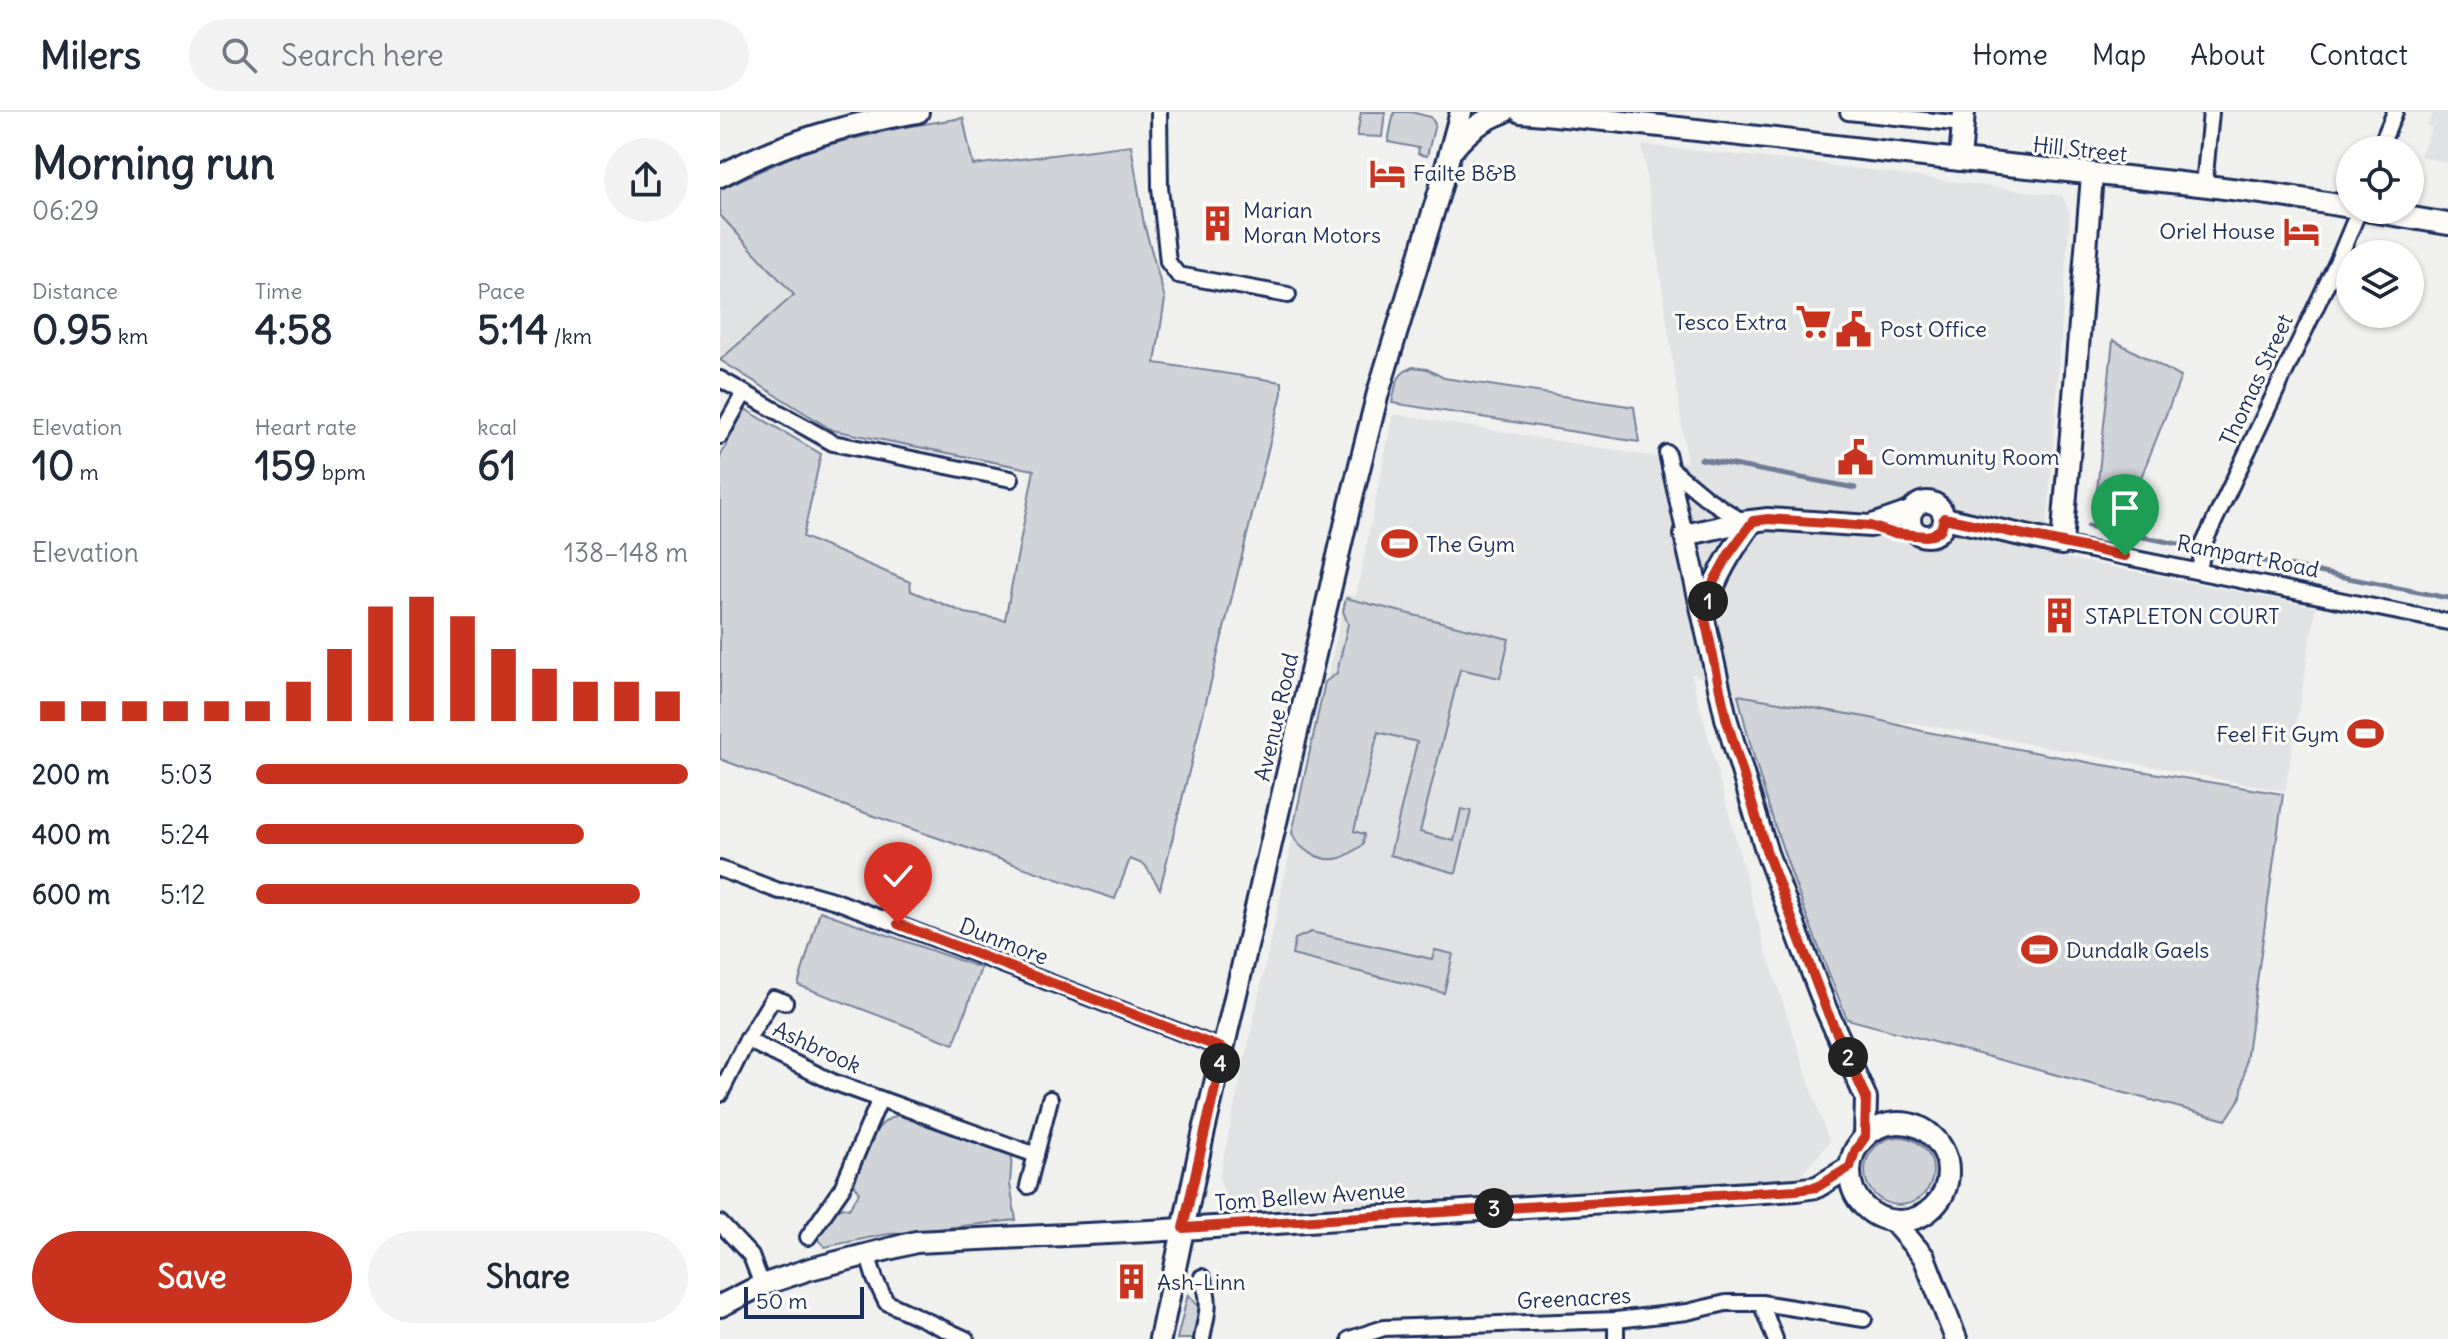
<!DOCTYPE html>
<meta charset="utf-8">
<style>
:root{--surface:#fff;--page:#f2f2f3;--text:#1f2937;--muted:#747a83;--line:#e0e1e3;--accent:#c8321e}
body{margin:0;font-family:Delius,sans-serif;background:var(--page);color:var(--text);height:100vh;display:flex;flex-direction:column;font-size:30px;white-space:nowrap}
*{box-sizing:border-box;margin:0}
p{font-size:26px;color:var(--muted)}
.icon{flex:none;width:44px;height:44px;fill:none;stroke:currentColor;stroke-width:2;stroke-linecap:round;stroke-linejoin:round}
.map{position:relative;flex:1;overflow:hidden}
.sheet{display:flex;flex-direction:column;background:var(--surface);width:720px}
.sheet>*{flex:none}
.buttons{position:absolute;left:1616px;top:24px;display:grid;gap:16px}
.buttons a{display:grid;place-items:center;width:88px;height:88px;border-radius:50%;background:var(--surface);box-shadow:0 2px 6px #0004;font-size:40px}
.scale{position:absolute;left:24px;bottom:20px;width:120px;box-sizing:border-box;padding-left:8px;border:4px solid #1b2f5e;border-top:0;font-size:22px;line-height:28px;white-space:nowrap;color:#1b2f5e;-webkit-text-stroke:6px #fdfcf7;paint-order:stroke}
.pin{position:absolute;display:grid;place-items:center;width:68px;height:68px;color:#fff;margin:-82px -34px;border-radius:50% 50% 50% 0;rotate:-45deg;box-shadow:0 0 8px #0007}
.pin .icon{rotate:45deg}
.km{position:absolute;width:40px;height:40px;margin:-20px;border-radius:50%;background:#222;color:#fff;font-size:22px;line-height:40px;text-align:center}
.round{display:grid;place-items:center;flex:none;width:84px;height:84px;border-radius:42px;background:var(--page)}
.overview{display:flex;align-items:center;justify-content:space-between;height:136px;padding:0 32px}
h1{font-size:44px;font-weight:700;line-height:60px}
.figures{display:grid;grid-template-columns:repeat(3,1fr);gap:12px;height:136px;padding:8px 32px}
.figures div{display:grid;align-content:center}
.figures b{font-size:40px;font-weight:700}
.figures small{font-size:22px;font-weight:400}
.figures p{font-size:22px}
.chart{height:224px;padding:16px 32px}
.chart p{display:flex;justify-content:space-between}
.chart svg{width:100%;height:144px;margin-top:8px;stroke:var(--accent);stroke-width:6}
.primary-button{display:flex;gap:16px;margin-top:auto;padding:16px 32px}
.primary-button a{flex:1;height:92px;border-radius:48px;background:var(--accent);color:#fff;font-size:32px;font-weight:700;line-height:92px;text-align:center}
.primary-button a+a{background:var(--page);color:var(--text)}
ul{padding:0 32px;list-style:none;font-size:26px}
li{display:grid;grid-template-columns:128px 96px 1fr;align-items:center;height:60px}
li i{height:20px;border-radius:10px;background:var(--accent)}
header{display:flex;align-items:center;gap:48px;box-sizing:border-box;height:112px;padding:0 40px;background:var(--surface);border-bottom:2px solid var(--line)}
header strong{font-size:38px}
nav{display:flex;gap:44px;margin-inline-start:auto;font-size:28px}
.search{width:560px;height:72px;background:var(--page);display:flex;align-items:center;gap:20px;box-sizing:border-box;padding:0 28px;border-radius:44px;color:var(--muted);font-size:30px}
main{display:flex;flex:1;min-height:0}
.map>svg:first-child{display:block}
.built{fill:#e0e2e3}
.green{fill:#d0d3d8;stroke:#76819b;stroke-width:2}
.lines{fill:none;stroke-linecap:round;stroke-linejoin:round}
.stream{stroke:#6f7b97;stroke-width:5}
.street-casing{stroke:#1b2f5e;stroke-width:20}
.secondary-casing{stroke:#1b2f5e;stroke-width:26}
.street{stroke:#fdfcf7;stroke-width:14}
.secondary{stroke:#fdfcf7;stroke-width:20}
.route-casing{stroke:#fff;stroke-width:16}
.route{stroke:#c8321e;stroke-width:10}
.labels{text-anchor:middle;stroke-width:6;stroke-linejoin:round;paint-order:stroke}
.street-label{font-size:22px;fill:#1b2f5e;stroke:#fdfcf7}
.poi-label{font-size:22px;fill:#1b2f5e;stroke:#fdfcf7;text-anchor:start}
</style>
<header>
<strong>Milers</strong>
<div class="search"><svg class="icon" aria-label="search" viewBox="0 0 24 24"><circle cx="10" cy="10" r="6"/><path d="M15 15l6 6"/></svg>Search here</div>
<nav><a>Home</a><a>Map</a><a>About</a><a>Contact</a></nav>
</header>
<main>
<section class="sheet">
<div class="overview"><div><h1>Morning run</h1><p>06:29</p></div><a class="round"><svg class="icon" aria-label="share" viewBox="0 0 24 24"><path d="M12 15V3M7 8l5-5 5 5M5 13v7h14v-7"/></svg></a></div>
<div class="figures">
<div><p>Distance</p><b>0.95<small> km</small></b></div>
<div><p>Time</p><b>4:58</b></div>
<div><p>Pace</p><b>5:14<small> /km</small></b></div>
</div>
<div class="figures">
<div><p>Elevation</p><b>10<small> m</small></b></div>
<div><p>Heart rate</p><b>159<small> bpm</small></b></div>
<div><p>kcal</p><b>61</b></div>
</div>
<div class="chart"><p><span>Elevation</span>138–148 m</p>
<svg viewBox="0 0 160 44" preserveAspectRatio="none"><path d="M5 44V38M15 44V38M25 44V38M35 44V38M45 44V38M55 44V38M65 44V32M75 44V22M85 44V9M95 44V6M105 44V12M115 44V22M125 44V28M135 44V32M145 44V32M155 44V35"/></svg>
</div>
<ul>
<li><b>200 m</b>5:03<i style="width:100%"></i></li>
<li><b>400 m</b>5:24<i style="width:76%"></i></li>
<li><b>600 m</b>5:12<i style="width:89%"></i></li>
</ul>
<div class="primary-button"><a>Save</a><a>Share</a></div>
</section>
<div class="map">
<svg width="1728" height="1227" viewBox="0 0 1728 1227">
<rect width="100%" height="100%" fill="#f0f0ee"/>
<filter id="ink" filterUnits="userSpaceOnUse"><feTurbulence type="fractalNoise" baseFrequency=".0125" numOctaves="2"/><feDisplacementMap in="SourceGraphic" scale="16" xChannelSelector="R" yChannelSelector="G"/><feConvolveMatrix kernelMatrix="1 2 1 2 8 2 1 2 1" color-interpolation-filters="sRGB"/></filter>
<g filter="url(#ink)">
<g class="built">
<polygon points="1714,0 1728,0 1728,51 1700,44 1712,16 1707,13"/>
<polygon points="922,33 1094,51 1342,84 1350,101 1325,442 1596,495 1565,679 1201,612 1142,607 1017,582 971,561 1045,836 1109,1030 1079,1066 537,1097 507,1087 499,1066 626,482 636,485 673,302 967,350"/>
<polygon points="0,103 74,183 0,248"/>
</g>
<g class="green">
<polygon points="641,0 665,0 662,25 637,24"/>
<polygon points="674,0 691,0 711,5 715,12 707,44 698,42 699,36 668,30"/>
<polygon points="243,6 253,53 411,33 424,112 445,187 435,251 562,270 562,281 440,777 425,753 410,747 395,787 128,695 0,647 0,345 25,297 101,342 83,425 190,470 191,479 245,501 285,508 314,358 112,318 0,248 74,183 0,103 0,77 89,37 184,15"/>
<polygon points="1393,228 1461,265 1406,403 1375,397"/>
<path d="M 693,255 L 707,257 L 724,266 L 914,295 L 919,330 L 672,291 C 676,274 675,262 693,255 Z"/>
<path d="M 626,486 L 789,527 L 780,566 L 740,557 L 700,720 L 734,729 L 741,697 L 751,699 L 736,761 L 670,743 L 697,630 L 658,620 L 634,719 L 644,722 L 643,733 C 636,737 628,744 620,746 C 602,751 578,738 572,721 L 605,570 L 617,561 L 628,512 L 623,499 Z"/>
<path d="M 1018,583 L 1151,606 L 1202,619 L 1377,652 L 1563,682 L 1521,985 L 1506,1008 L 1127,907 C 1084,800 1044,695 1018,583 Z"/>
<polygon points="100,799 261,856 234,932 78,873"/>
<polygon points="591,820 712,847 715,838 733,842 724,881 572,843 575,827"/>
<path d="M 180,1003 L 189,1004 L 292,1043 L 290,1072 L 296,1108 L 162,1123 L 105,1135 L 97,1127 L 116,1099 L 123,1095 L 129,1097 L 139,1081 L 134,1071 C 144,1046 151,1008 180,1003 Z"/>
<circle cx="1179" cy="1059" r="34"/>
<polygon points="468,1182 483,1199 477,1227 457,1227"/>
</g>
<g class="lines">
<g class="stream">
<polyline points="981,347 1135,376"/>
<polyline points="1368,414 1728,486"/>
</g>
<defs>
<g id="street">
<polyline points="439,0 440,75 448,150 458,163 568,183"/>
<polyline points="1128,0 1243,12"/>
<polyline points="1659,38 1675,0"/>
<polyline points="1484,74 1491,0"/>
<polyline points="0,267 113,331 291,367"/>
<polyline points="0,324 24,281"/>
<polyline points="947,341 965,423"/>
<polyline points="950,356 985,385 1023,410"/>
<polyline points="1342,432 1728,510"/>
<polyline points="1479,459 1484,431 1619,146 1639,98"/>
<polyline points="0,757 59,779 88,781 116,789 504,937"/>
<polyline points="27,928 53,886 65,890"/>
<polyline points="0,982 27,928 113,970 316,1043"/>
<polyline points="308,1074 330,987"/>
<polyline points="0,1111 31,1144 42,1173"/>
<polyline points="88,1125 122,1076 160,987"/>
<polyline points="147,1141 155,1167 166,1190 246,1227"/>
<path d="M 482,1165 C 492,1192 487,1199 482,1227"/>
<polyline points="1041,1191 1055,1227"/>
<polyline points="896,1208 896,1227"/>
<polyline points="630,1227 664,1216 896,1208 967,1200 1006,1191 1041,1191 1144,1207"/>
</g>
<g id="secondary">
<path d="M 801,0 C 941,12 1081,31 1222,46 C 1357,61 1496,71 1630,95"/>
<path d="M 733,37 C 748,19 762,8 784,0"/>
<polyline points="1240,48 1244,0"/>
<path d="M 0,64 C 62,30 128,12 198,0"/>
<polyline points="1645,98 1728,112"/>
<circle cx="1207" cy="407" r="17"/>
<polyline points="1224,406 1342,432 1372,64"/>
<path d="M 984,500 C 996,463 1011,439 1033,409"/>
<circle cx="1179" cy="1060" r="49"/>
<polyline points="1145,1025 1146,986 1106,897 1047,741 1006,606 965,423 1023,410 1048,407 1150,414 1190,400"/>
<polyline points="1173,1109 1204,1145 1236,1227"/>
<polyline points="0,1194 42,1173 90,1157 196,1130 430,1119 1076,1078 1097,1075 1130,1055"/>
<polyline points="440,1227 483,1023 629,397 658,281 719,81 741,0"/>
</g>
</defs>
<use href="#street" class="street-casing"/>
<use href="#secondary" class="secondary-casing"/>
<use href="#street" class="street"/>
<use href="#secondary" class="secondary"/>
</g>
</g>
<g class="lines" filter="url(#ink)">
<defs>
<polyline id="route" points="178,812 504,937 463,1116 1076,1078 1097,1075 1130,1055 1135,1039 1145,1025 1146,986 1106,897 1047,741 1006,606 984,502 994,469 1009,442 1033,409 1048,407 1150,414 1172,421 1205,424 1212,423 1221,417 1224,406 1405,444"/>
</defs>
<use href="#route" class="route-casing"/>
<use href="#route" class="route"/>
</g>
<defs>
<symbol id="hotel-bare" viewBox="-9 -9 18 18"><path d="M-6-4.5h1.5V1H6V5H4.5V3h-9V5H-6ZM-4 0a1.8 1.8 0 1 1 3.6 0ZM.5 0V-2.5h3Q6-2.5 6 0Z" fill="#c8321e" stroke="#fdfcf7" stroke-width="2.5" paint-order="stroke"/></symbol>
<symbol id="building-bare" viewBox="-9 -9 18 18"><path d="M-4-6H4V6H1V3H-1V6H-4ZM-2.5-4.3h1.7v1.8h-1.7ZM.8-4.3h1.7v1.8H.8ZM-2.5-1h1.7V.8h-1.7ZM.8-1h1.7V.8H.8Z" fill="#c8321e" stroke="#fdfcf7" stroke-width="2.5" paint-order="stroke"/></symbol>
<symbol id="supermarket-bare" viewBox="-9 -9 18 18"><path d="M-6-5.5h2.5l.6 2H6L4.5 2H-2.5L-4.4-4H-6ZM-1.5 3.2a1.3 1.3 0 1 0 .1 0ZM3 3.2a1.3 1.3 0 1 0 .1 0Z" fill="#c8321e" stroke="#fdfcf7" stroke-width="2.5" paint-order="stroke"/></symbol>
<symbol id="civic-bare" viewBox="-9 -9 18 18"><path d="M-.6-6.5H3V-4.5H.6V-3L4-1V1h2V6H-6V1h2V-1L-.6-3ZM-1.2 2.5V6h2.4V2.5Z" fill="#c8321e" stroke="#fdfcf7" stroke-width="2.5" paint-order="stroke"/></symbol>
<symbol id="stadium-bare" viewBox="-9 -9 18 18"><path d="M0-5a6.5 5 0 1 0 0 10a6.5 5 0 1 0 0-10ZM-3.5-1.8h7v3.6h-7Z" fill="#c8321e" stroke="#fdfcf7" stroke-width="2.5" paint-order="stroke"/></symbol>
</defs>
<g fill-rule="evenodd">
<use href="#hotel-bare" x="642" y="36" width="51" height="51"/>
<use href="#building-bare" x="472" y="86" width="51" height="51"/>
<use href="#hotel-bare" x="1556" y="94" width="51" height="51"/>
<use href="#supermarket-bare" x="1068" y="184" width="51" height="51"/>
<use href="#civic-bare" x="1108" y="192" width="51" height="51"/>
<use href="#civic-bare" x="1110" y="320" width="51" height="51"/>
<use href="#stadium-bare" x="654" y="406" width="51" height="51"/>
<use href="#building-bare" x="1314" y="478" width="51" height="51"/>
<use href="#stadium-bare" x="1620" y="596" width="51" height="51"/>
<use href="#stadium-bare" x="1294" y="812" width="51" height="51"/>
<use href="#building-bare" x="386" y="1144" width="51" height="51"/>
</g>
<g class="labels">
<g class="street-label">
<text transform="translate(1360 37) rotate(6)" y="8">Hill Street</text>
<text transform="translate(1536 268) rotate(-65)" y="8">Thomas Street</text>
<text transform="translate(1528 444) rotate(11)" y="8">Rampart Road</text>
<text transform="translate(556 605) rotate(-77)" y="8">Avenue Road</text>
<text transform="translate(284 829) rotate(21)" y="8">Dunmore</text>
<text transform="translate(97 935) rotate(25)" y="8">Ashbrook</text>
<text transform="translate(590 1084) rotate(-4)" y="8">Tom Bellew Avenue</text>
<text transform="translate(854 1186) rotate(-3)" y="8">Greenacres</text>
</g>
<g class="poi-label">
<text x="693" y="69">Failte B&amp;B</text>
<text x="523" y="106">Marian<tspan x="523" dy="25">Moran Motors</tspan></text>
<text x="1555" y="127" text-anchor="end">Oriel House</text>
<text x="1067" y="218" text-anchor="end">Tesco Extra</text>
<text x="1160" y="225">Post Office</text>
<text x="1161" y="353">Community Room</text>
<text x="706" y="440">The Gym</text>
<text x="1365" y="512">STAPLETON COURT</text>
<text x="1619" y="630" text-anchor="end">Feel Fit Gym</text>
<text x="1346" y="846">Dundalk Gaels</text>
<text x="437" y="1178">Ash-Linn</text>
</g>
</g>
</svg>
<div class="buttons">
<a><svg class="icon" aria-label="locate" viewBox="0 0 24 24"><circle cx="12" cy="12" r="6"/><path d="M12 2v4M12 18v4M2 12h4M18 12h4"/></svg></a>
<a><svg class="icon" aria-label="layers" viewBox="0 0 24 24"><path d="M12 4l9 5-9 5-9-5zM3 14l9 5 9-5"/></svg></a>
</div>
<div class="scale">50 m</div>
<div class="pin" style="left:1405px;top:444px;background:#1e9e55"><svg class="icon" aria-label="arrive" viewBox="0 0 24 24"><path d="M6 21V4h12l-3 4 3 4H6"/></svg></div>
<div class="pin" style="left:178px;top:812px;background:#d93025"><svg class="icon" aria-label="check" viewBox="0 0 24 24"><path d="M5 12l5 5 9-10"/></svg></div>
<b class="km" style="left:988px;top:489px">1</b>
<b class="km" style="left:1128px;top:945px">2</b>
<b class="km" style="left:774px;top:1096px">3</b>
<b class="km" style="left:500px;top:951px">4</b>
</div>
</main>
